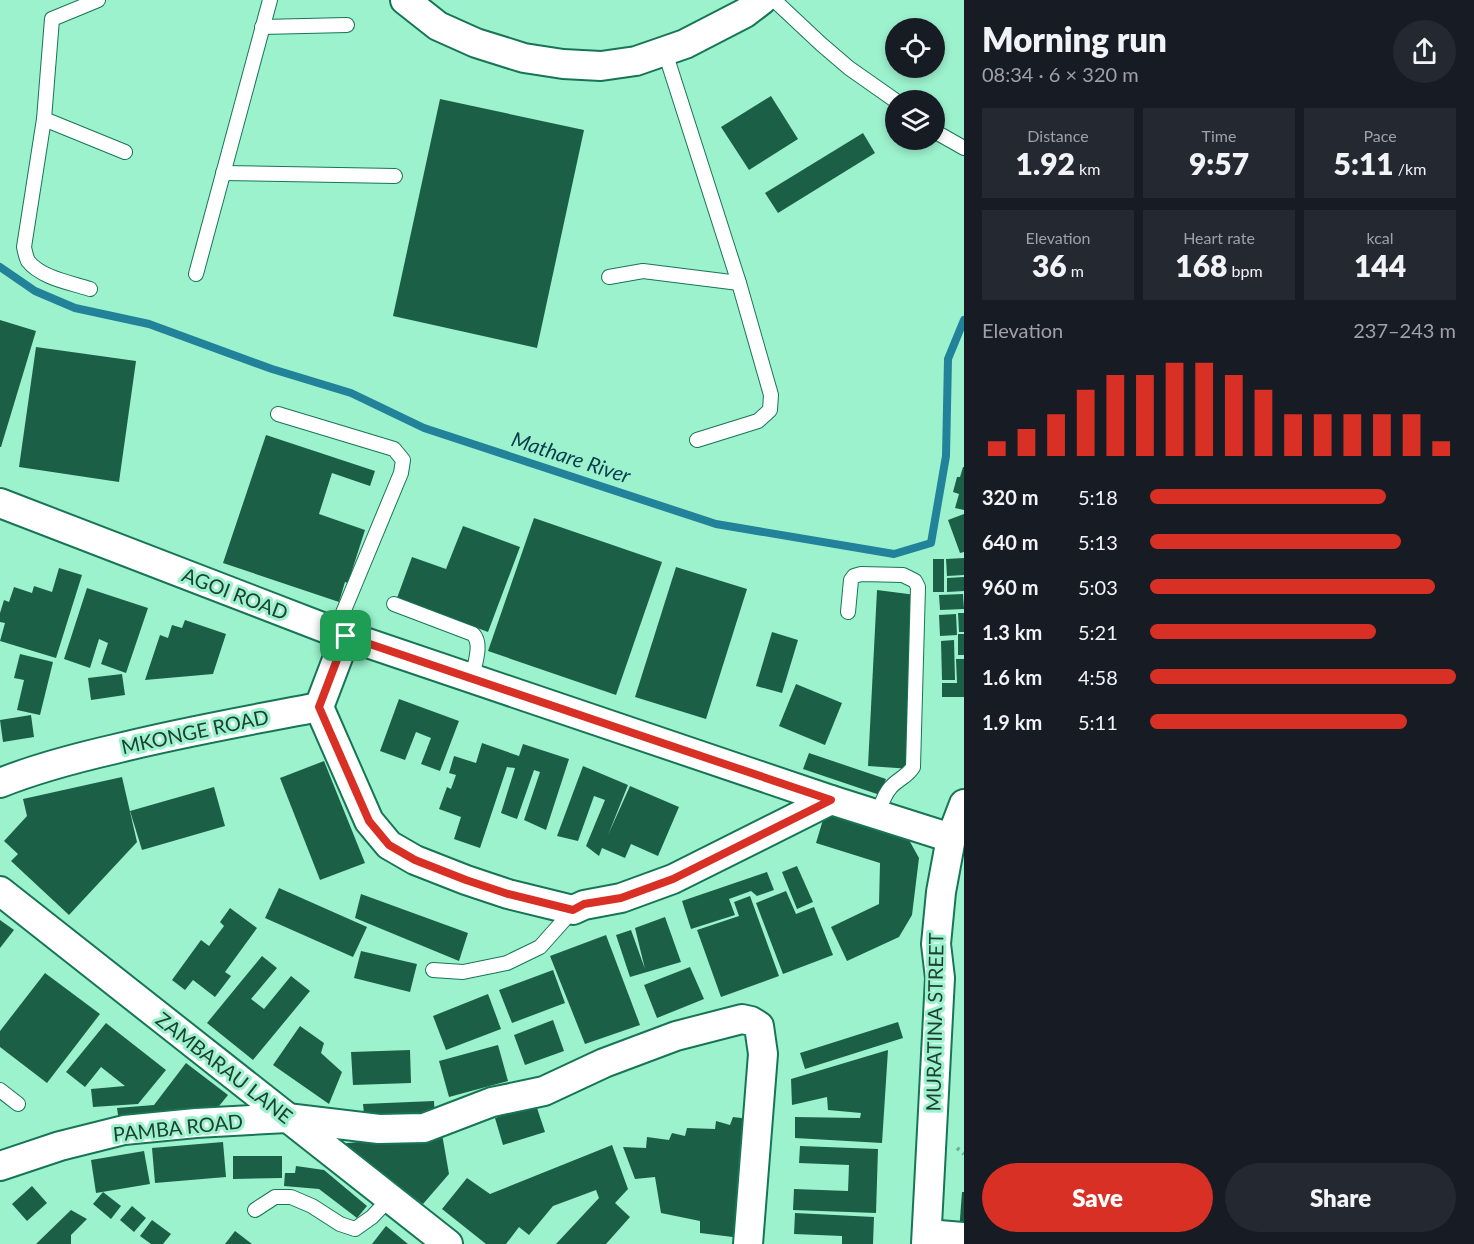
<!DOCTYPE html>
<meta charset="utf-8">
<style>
:root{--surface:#171b24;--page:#242831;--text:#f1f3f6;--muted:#9ea1a6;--accent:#d93025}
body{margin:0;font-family:Lato,sans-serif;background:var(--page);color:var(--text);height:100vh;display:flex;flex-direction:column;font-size:22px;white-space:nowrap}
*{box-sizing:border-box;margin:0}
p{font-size:20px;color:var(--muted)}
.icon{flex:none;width:33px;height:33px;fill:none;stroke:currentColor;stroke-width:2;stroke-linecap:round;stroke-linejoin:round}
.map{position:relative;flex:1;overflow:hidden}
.details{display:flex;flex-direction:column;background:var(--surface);width:510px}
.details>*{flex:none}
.buttons{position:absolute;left:885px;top:18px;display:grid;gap:12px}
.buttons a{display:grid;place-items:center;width:60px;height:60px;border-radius:50%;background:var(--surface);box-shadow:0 3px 9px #0003;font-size:30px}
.pin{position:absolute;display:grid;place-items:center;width:51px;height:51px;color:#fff;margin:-26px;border-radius:12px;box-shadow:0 3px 9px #0006}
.round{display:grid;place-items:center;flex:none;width:63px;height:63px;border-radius:32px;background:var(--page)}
.headline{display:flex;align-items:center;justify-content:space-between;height:102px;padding:0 18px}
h1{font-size:33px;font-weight:800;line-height:45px}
.stats{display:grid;grid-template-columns:repeat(3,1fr);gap:9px;height:102px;padding:6px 18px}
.stats div{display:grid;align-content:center;border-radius:0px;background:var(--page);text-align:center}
.stats b{font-size:30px;font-weight:800}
.stats small{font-size:16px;font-weight:400}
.stats p{font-size:16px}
.chart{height:168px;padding:12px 18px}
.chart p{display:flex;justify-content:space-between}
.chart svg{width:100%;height:108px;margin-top:6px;stroke:var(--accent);stroke-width:6}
.primary-button{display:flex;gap:12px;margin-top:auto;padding:12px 18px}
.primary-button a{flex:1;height:69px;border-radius:36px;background:var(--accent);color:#fff;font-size:24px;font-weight:800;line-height:69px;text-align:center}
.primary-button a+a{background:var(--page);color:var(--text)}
ul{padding:0 18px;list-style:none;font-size:20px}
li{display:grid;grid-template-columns:96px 72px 1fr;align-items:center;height:45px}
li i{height:15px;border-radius:8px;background:var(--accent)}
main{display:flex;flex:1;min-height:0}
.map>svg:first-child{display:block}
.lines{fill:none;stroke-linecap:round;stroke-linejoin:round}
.stream{stroke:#21829a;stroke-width:8}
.building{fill:#1c5f47}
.service-casing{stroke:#177556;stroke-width:16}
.minor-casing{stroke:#177556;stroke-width:32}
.path{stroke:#6fb195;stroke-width:4;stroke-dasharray:3 4.5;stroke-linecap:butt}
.service{stroke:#fff;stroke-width:14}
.minor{stroke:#fff;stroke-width:28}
.route-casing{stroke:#fff;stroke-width:12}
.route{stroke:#d93025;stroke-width:8}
.labels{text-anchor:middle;stroke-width:6;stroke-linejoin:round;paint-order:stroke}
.street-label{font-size:20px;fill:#1d4032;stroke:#9df2ce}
.water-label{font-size:21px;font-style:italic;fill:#093d4e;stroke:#9df2ce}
</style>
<main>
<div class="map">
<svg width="964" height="1244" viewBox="0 0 964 1244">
<rect width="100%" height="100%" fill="#9df2ce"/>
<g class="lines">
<polyline class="stream" points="0,267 35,291 75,308 149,324 272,369 351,393 424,428 716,524 894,554 931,543 946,456 948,359 964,320"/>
</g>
<g class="building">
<polygon points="771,96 798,139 749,170 721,127"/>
<polygon points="440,99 584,130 537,348 393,316"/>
<polygon points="863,133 875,153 778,213 765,193"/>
<polygon points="0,320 36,331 1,447 0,447"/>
<polygon points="36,347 136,361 119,482 19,467"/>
<polygon points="266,435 375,471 370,486 332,473 319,514 365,530 348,583 345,582 339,602 223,563"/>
<polygon points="963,467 964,467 964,510 955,508 959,494 953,492 957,477 960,477"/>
<polygon points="964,514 964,552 960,553 948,520"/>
<polygon points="534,518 662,562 616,695 488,651"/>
<polygon points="463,526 520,547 488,632 397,598 412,557 446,569"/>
<polygon points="964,558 964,575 947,576 946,559"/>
<rect x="933" y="559" width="11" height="33"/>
<polygon points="676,567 747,589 706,719 635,697"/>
<polygon points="59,568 82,575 56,658 0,641 5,623 0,622 0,613 4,600 9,602 14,587 32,593 34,586 52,592"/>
<polygon points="964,577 964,591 947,592 947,578"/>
<polygon points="87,588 148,608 126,673 101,664 108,643 99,639 90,668 64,659"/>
<polygon points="877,590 916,595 911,769 868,766"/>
<polygon points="963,594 964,609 940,610 939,595"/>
<polygon points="958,613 964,613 964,632 959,632"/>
<polygon points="956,614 957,635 940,636 939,615"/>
<polygon points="185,620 226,634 213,674 145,680 160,635 168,638 172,625 182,628"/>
<polygon points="772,632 798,640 782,693 756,686"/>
<rect x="958" y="634" width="6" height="21"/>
<polygon points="954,640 955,680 942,680 941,641"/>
<polygon points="20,654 53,662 40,715 17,710 24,680 14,678"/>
<polygon points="956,659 964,659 964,697 942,697 942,683 957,683"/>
<polygon points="122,674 125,695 91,700 88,678"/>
<polygon points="796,684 842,703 825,745 779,726"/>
<polygon points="399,699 459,721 440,771 421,764 431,738 416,732 405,760 380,751"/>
<polygon points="31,715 34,737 3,742 0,720"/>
<polygon points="482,743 519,756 523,744 569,759 546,830 524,820 540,772 534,770 517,819 501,813 515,768 507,767 480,848 454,839 461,817 439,809 447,787 451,789 456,775 449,773 454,756 476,763"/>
<polygon points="809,753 886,779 880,795 803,769"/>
<polygon points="324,761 365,863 320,880 280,778"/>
<polygon points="583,766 628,785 608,835 630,786 679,807 658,856 631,844 625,858 602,848 599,856 586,846 605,800 594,796 578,841 557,836"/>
<polygon points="122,777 137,842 69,915 11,861 18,854 4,841 27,816 23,799"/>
<polygon points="214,787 225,826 142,850 130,811"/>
<polygon points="825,813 909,840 919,858 912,915 899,937 847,961 831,927 879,904 880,863 816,843"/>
<polygon points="797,866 813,902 797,909 782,872"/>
<polygon points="767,872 774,890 757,896 751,891 729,899 735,915 691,929 682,901"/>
<polygon points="279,888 367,927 353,957 265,918"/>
<polygon points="786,891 796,914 814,907 833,955 783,974 756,903"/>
<polygon points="361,894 468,933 459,961 355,918"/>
<polygon points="750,896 779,976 721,997 697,930 739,916 734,902"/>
<polygon points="230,908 257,928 225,972 231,976 215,997 193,980 185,990 172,980 201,940 209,946 224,926 220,922"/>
<polygon points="665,917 681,962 630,977 616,935 631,930 645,969 635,928"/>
<polygon points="0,920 14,930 0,948"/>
<polygon points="606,935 640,1025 585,1044 550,956"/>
<polygon points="361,951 417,964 410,992 354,978"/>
<polygon points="262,956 277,968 251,999 264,1009 291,976 310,991 253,1060 207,1023"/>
<polygon points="690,967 704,999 657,1018 644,985"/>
<polygon points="553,970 565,1003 512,1023 499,990"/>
<polygon points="45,973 100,1014 47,1083 0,1047 0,1031"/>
<polygon points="488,994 501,1029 446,1050 433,1016"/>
<polygon points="553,1020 564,1051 525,1065 514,1035"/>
<polygon points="898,1022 903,1038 805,1069 800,1053"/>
<polygon points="106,1023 166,1070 138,1104 93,1107 91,1089 125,1086 101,1067 85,1087 66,1072"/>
<polygon points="300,1026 324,1043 321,1053 342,1072 329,1104 273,1065"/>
<polygon points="498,1045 508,1081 449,1097 439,1061"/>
<polygon points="410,1050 411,1083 353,1085 351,1052"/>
<polygon points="888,1050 882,1143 795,1138 795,1117 860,1118 861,1113 828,1110 827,1097 792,1105 791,1079"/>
<polygon points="186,1063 228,1095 211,1116 119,1122 117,1108 154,1105"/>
<polygon points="434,1101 435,1121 365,1124 363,1104"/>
<polygon points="536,1105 545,1132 503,1145 495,1118"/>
<polygon points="733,1117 749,1119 741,1238 700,1233 700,1221 661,1213 655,1177 635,1179 623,1147 646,1148 647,1137 669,1140 672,1133 685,1136 687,1128 715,1129 716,1121 730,1125"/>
<polygon points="442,1134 449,1174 423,1204 338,1144"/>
<polygon points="223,1142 226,1177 155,1183 152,1148"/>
<polygon points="612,1145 628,1189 615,1203 630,1217 606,1244 556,1244 599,1198 596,1190 553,1206 529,1235 519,1227 506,1244 486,1244 442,1209 467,1178 490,1194"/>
<polygon points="800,1146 878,1149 876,1213 793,1210 794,1189 848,1191 849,1165 799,1163"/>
<polygon points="144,1151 150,1184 96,1193 91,1160"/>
<polygon points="233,1156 282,1156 282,1178 233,1179"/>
<polygon points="296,1166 324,1170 367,1206 357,1218 319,1189 284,1186 285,1173 295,1173"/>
<polygon points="32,1186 47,1203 27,1221 12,1204"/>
<polygon points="103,1192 121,1206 111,1219 93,1204"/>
<polygon points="962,1192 964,1192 964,1232 959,1232"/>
<polygon points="132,1206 146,1218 134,1232 120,1220"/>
<polygon points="71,1210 87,1219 71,1235 71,1244 36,1244"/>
<polygon points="795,1213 874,1217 873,1244 842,1244 842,1236 794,1234"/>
<polygon points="152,1220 171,1234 163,1244 151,1244 140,1236"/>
<polygon points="386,1226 408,1244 372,1244"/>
<polygon points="235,1231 252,1244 225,1244"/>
</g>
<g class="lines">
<defs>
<g id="service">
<polyline points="98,0 52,19 44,119 125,152"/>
<polyline points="774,0 821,44 849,68 896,101"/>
<polyline points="262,27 347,25"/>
<polyline points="665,52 739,283 771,395 770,410 758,421 697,440"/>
<path d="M 44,119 L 24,247 C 25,252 26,257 28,261 C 41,278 72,283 90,289"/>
<polyline points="934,131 964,148"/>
<polyline points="223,173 395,176"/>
<polyline points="196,274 270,0"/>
<polyline points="609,277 643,271 739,283"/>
<polyline points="278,414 394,449 403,460 401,473 335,632"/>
<path d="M 394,604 L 473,634 C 483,644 474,665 472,679"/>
<path d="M 848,612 L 851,580 L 854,576 L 861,574 L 903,575 L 915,581 L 918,587 L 913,767 C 908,776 898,779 891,787 C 884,794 881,806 877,815"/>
<polyline points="433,970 463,972 507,963 540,947 573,910"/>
<polyline points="0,1090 18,1104"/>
<polyline points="255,1210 275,1197 291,1197 312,1206 340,1224 355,1229 372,1217 390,1198"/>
</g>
<g id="minor">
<polyline points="405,0 438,26 476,43 524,58 563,64 601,66 636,61 685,44 745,13 762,0"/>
<polyline points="0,503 335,632 831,800 951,838"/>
<polyline points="319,707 369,821 389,845 415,860 466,880 508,894 573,910 584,905 621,898 673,879 831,800"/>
<path d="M 0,783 C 37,768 76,758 115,749 C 182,732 251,720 319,707 L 346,636"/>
<polyline points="0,891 448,1244"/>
<polyline points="0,1166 60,1146 124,1130 196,1123 287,1118 379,1129 424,1128 492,1102 544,1091 604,1063 676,1036 742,1019 751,1021 759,1026 763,1054 748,1244"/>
<polyline points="927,1234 964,1237"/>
<polyline points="926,1244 940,978 936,944 941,892 951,838 964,804"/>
</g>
</defs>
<use href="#service" class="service-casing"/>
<use href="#minor" class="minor-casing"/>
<polyline class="path" points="957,1148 964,1154"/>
<use href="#service" class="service"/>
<use href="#minor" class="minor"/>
</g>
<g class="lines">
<defs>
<polygon id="route" points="346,636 831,800 673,879 621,898 584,904 573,910 508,894 466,880 415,860 389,845 369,821 319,707"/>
</defs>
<use href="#route" class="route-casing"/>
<use href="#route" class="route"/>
</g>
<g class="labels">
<g class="street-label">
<text transform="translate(235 594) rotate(21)" y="7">AGOI ROAD</text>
<text transform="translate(195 732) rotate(-12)" y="7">MKONGE ROAD</text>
<text transform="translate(935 1022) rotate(-89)" y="7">MURATINA STREET</text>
<text transform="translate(224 1068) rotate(38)" y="7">ZAMBARAU LANE</text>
<text transform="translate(178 1128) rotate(-6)" y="7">PAMBA ROAD</text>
</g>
<g class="water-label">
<text transform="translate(571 458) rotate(18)" y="7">Mathare River</text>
</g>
</g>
</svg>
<div class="buttons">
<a><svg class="icon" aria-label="locate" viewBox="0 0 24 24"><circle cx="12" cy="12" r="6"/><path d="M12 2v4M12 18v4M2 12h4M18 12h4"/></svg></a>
<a><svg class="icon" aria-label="layers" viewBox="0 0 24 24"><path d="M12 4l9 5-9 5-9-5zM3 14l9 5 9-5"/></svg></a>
</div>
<div class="pin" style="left:346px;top:636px;background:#1e9e55"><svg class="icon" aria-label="arrive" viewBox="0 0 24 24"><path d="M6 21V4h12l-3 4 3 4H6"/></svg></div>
</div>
<section class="details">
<div class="headline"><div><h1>Morning run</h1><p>08:34 · 6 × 320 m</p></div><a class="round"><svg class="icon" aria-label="share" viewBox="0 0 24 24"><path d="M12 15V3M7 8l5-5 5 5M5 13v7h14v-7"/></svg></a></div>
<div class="stats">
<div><p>Distance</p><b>1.92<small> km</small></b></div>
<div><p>Time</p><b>9:57</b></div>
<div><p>Pace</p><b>5:11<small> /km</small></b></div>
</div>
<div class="stats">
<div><p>Elevation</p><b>36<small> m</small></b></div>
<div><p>Heart rate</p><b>168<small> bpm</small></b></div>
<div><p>kcal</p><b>144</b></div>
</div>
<div class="chart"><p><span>Elevation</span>237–243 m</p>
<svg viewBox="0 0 160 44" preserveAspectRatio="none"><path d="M5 44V38M15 44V33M25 44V27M35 44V17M45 44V11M55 44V11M65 44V6M75 44V6M85 44V11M95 44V17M105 44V27M115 44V27M125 44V27M135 44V27M145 44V27M155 44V38"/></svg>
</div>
<ul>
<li><b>320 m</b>5:18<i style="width:77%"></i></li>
<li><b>640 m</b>5:13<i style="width:82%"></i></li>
<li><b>960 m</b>5:03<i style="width:93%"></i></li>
<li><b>1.3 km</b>5:21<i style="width:74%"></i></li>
<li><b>1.6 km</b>4:58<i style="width:100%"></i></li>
<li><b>1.9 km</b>5:11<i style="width:84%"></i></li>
</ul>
<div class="primary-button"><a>Save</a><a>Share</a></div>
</section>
</main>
